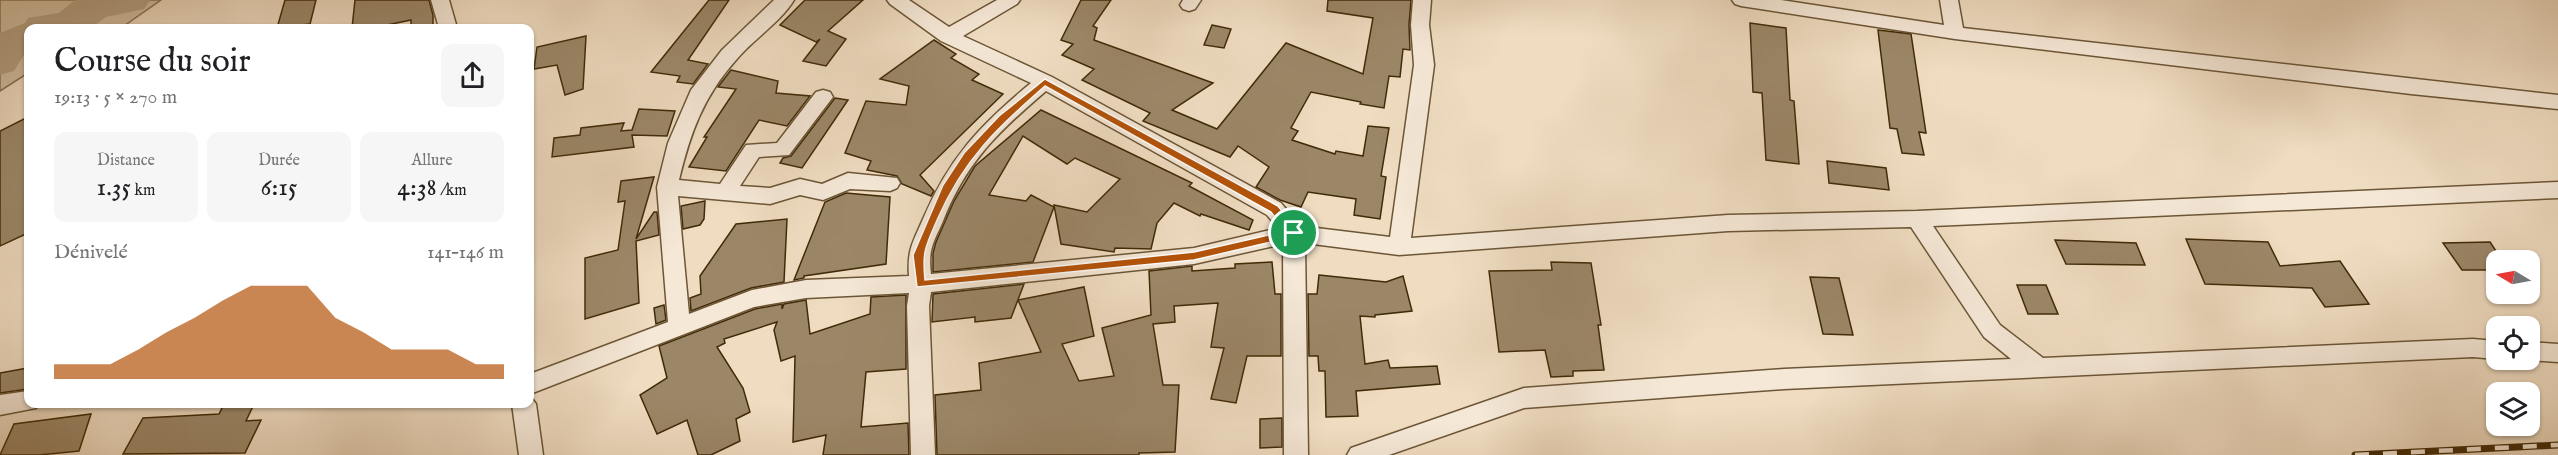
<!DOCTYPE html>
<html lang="fr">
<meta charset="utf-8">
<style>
:root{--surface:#fff;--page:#f6f6f6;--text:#202124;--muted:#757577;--accent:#b45309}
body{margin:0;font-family:"IM FELL English",serif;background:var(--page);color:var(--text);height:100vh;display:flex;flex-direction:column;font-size:22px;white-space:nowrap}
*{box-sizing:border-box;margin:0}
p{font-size:20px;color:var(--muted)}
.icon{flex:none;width:33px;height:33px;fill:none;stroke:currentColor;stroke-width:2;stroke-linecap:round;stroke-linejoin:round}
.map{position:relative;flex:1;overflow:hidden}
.side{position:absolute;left:24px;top:24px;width:510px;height:384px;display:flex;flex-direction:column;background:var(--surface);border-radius:12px;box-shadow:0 2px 4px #0004}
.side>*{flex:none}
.needle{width:39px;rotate:280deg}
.fabs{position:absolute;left:2486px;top:250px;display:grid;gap:12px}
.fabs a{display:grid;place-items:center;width:54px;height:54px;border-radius:12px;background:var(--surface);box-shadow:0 2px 4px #0004;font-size:30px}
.pin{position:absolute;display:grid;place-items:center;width:51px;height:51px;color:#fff;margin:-26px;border:3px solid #fff;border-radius:50%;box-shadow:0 2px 6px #0007}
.round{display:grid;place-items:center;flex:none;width:63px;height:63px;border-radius:12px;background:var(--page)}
.headline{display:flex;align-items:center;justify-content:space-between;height:102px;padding:0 30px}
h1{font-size:33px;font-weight:600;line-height:45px}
.figures{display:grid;grid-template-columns:repeat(3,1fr);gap:9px;height:102px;padding:6px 30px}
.figures div{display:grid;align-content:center;border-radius:12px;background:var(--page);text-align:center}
.figures b{font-size:26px;font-weight:600}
.figures small{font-size:16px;font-weight:400}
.figures p{font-size:16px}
.chart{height:168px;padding:12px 30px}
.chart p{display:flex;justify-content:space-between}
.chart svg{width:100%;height:108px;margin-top:6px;fill:var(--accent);opacity:.7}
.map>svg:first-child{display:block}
.green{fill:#d1bea1;stroke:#897454;stroke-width:1.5}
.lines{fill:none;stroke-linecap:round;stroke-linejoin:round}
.river{fill:#b49f82;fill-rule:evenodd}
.building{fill:#9b8768;stroke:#412a07;stroke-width:1.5}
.minor-casing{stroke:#6c5636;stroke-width:3}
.minor{fill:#f5e8d7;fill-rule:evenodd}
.rail-casing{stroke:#412a07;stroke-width:7}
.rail{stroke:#f5e8d7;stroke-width:4.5;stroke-dasharray:14;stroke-linecap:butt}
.route{fill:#b45309;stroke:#fff;stroke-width:1.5;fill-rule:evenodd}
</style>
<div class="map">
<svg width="2558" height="455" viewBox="0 0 2558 455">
<rect width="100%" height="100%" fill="#efdcc1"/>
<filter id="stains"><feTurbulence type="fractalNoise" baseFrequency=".00333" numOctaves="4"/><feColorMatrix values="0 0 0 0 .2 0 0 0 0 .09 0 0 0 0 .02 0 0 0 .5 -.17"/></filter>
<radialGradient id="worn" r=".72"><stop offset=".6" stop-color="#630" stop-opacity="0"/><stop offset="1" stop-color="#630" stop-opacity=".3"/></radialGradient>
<polygon class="green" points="0,0 161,0 121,28 28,28 28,73 0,91"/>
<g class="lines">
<polygon class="river" points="75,0 150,0 144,9 106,17 91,28 28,28 28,53 24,55 14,71 0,75 0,33 25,23 28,18 59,13"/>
</g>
<g class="building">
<polygon points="285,0 316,0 310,24 277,28"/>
<polygon points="355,0 429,0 433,15 433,28 411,28 411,20 373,28 352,28"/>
<polygon points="709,0 729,0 688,60 708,64 693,84 677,82 680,76 651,72"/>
<polygon points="805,0 863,0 828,31 846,39 826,66 803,61 820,39 816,42 780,25"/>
<polygon points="1081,0 1111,0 1093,26 1097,28 1094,40 1213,83 1172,110 1217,129 1286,43 1363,74 1373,18 1327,11 1328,0 1411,0 1409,25 1410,50 1403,49 1400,77 1389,76 1384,108 1360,104 1361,102 1311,92 1291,128 1298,131 1292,140 1335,154 1336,151 1363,156 1368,126 1389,128 1381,176 1386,177 1380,219 1354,215 1356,199 1308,192 1301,207 1280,200 1256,187 1269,167 1238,146 1230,157 1143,121 1150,113 1082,80 1094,69 1062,55 1073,44 1061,40"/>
<polygon points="1750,23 1786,28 1790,100 1794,101 1799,164 1766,160 1762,93 1753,92"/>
<polygon points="1212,25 1231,29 1224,48 1204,45"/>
<polygon points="1878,30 1911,34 1926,133 1919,132 1924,155 1902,153 1897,129 1890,128"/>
<polygon points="586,36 583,89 565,95 557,65 534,69 537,47"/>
<polygon points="934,40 956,54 951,58 979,74 972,80 1003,94 920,175 934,191 931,196 902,184 897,176 867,170 871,161 845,153 866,101 906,105 909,86 880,79"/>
<polygon points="731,70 778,81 776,93 810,96 787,126 759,120 726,171 689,167 707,137 704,137 736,89 718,87"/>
<polygon points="835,98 848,100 802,168 780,163 783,158 791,156"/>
<polygon points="639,109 675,111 667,136 632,135 634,147 552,157 554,138 580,135 581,128 624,123 621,131 632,130"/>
<polygon points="1041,110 1192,183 1189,186 1253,220 1249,230 1201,214 1200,216 1174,203 1157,223 1151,249 1115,248 1114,252 1061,244 1054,205 1087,212 1120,179 1075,158 1067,164 1023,136 989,195 1026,201 1031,195 1054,207 1033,262 933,272 933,253 936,242 954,201 975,166"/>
<polygon points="28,117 28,233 0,246 0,131"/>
<polygon points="1827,161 1886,168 1889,190 1829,183"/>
<polygon points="654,177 636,239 654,212 657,212 659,235 636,241 639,303 585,319 585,258 618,250 625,201 618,202 621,181"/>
<polygon points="846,193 890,197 886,264 804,276 804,278 794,280 825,202"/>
<polygon points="705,201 704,219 700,225 683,229 681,206"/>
<polygon points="787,219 784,282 751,288 691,311 690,298 701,294 700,276 736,224"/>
<polygon points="2186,239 2268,242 2280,266 2340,261 2369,304 2325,307 2312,288 2205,284"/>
<polygon points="2055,240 2136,243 2145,265 2066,264"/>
<polygon points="2490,242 2496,251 2496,270 2462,270 2443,243"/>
<polygon points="1272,262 1275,294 1281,294 1281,356 1247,356 1236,403 1211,399 1224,348 1211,347 1218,303 1174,306 1175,322 1153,324 1163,385 1179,385 1175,452 1139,453 1139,455 937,455 935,395 981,390 979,363 1041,352 1018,300 1084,287 1094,336 1062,344 1079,381 1114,376 1102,328 1151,315 1149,271 1192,266 1192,271 1235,268 1235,264"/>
<polygon points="1551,262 1591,263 1601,325 1598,325 1604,370 1573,371 1573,376 1551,377 1545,350 1499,352 1489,271 1552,270"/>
<polygon points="1319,275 1386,282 1403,276 1412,311 1375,315 1375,317 1360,316 1365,364 1388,360 1390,368 1437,366 1440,384 1356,391 1358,416 1326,417 1325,371 1319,371 1318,356 1309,356 1308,294 1317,294"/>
<polygon points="1810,277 1839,278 1853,335 1823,334"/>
<polygon points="1024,284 1011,318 975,322 975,317 932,322 933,294"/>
<polygon points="2017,285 2046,285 2058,314 2028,314"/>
<polygon points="906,295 906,369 866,372 861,427 908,423 909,455 823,455 826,435 793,442 795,356 781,361 774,330 777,322 724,339 725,343 717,347 743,388 750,412 736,419 740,441 711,455 698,455 687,420 657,434 640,395 667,378 659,346 755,309 782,304 782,309 784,304 806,300 810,334 870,314 871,297"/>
<polygon points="664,305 666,320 656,324 654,308"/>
<polygon points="28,368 28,389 0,393 0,373"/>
<polygon points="224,404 254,404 246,421 261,420 245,453 123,454 143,418 219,414"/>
<polygon points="91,414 79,451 39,455 0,455 14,424"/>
<polygon points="1282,418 1282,447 1260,448 1260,419"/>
</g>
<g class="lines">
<defs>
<g id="minor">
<polygon points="431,0 449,0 457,28 439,28"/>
<path d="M 774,0 L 794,0 C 780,23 753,39 736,60 C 703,97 690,134 679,180 L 720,184 L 746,145 L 777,143 L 816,92 L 823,90 L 830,92 L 833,97 L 789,155 L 759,157 L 740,186 L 770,188 L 800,179 L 822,184 L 848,173 L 897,178 L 900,183 L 897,188 L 890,191 L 850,189 L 823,200 L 800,195 L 770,204 L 678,196 L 689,314 L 752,290 L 806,280 L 909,276 C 907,250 913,242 923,219 C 949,158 980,125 1031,83 L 941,41 L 890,4 L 887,0 L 909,0 L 949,27 L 997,0 L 1020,0 L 1017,4 L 963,36 L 1052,77 L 1281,203 L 1300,226 L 1390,237 L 1414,65 L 1411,25 L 1413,0 L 1431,0 L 1429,25 L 1434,65 L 1411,238 L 1728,215 L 1917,211 L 2558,182 L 2558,198 L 1933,226 L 2000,325 L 2043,358 L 2473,339 L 2496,341 L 2496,359 L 2473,357 L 1784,389 L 1524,408 L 1389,455 L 1347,455 L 1351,448 L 1524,388 L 1784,369 L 2011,359 L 1984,337 L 1911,227 L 1728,231 L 1399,255 L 1305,243 L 1308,455 L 1284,455 L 1283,244 L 1194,264 L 931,292 L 929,306 L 935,455 L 911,455 L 907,306 L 909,293 L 806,298 L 754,307 L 530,394 L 530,374 L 668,322 L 657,187 L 668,143 L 691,90 L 722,50 ZM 1046,91 L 1267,215 L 1278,228 L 1194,248 L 931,274 C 928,249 933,244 943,221 C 967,161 998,132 1046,91 Z"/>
<polygon points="1183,0 1201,0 1195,9 1189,11 1183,9 1180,5"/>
<polygon points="1732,0 1781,0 1944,25 1940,0 1958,0 1963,28 2558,95 2558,109 2411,94 1955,39 1741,6 1735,4"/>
<polygon points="2529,342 2558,344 2558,362 2528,360"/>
<polygon points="28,391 28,404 38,404 36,408 0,415 0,395"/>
<polygon points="530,396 536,404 543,455 519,455 512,404 530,404"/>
</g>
</defs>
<use href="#minor" class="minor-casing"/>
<use href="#minor" class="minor"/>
<defs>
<polyline id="rail" points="2355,455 2558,445"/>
</defs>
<use href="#rail" class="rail-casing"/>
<use href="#rail" class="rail"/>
</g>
<path class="route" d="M 1045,79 L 1278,206 L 1297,231 L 1297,236 L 1194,260 L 917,287 L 913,255 L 943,185 L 964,153 L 999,116 ZM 1045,86 L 1271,212 L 1286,231 L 1194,252 L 925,280 C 922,250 926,246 938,218 C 964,159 997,128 1045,86 Z"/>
<rect width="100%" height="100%" filter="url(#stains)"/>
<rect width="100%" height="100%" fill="url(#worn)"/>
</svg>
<div class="fabs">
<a><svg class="needle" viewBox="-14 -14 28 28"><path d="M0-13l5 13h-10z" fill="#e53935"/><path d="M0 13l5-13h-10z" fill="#757577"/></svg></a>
<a><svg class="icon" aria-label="locate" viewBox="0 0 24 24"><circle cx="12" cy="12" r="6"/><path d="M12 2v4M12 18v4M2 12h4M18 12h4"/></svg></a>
<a><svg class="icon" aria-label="layers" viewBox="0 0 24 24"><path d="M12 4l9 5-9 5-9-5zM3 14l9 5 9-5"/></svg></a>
</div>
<div class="pin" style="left:1294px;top:233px;background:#1e9e55"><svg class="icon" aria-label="arrive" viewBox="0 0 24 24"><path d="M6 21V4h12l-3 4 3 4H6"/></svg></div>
<section class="side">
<div class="headline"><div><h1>Course du soir</h1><p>19:13 · 5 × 270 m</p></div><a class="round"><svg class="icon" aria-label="share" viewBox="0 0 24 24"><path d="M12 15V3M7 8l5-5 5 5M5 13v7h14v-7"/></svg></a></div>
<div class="figures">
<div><p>Distance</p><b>1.35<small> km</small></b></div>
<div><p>Durée</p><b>6:15</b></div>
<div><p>Allure</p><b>4:38<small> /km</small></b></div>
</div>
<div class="chart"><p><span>Dénivelé</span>141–146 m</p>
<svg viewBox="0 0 160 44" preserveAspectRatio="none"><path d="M0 44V38L10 38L20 38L30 32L40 25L50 19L60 12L70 6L80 6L90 6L100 19L110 25L120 32L130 32L140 32L150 38L160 38V44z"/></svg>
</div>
</section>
</div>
